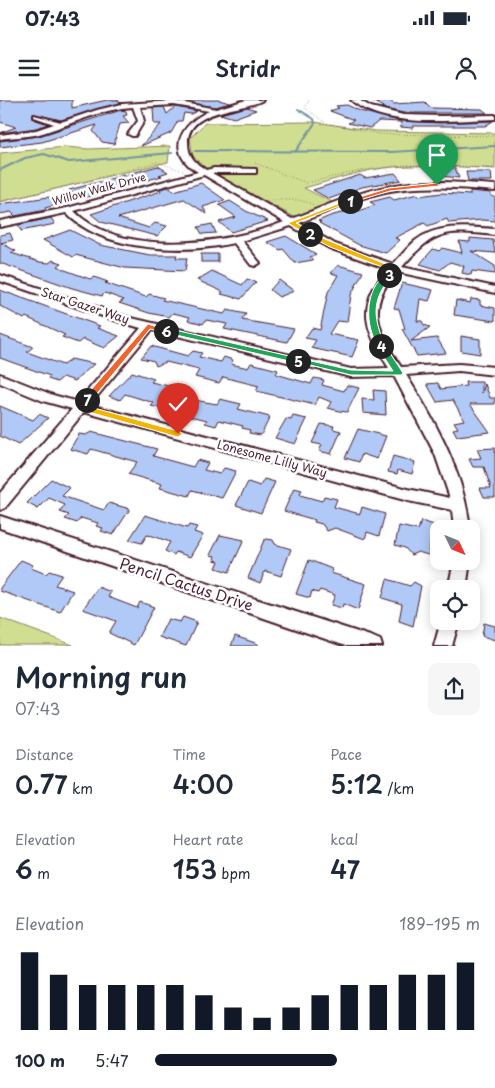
<!DOCTYPE html>
<meta charset="utf-8">
<style>
:root{--surface:#fff;--page:#f6f6f7;--text:#1f2937;--muted:#747a83;--accent:#111827}
body{margin:0;font-family:"Playpen Sans",sans-serif;background:var(--page);color:var(--text);height:100vh;display:flex;flex-direction:column;font-size:19px;white-space:nowrap}
*{box-sizing:border-box;margin:0}
p{font-size:16px;color:var(--muted)}
.icon{flex:none;width:28px;height:28px;fill:none;stroke:currentColor;stroke-width:2;stroke-linecap:round;stroke-linejoin:round}
.map{position:relative;height:546px;overflow:hidden}
.panel{display:flex;flex-direction:column;background:var(--surface);flex:1}
.panel>*{flex:none}
.needle{width:32px;rotate:133deg}
.tools{position:absolute;left:430px;top:420px;display:grid;gap:10px}
.tools a{display:grid;place-items:center;width:50px;height:50px;border-radius:10px;background:var(--surface);box-shadow:0 2px 12px #0003;font-size:25px}
.pin{position:absolute;display:grid;place-items:center;width:42px;height:42px;color:#fff;margin:-51px -21px;border-radius:50% 50% 50% 0;rotate:-45deg;box-shadow:0 0 5px #0007}
.pin .icon{rotate:45deg}
.km{position:absolute;width:25px;height:25px;margin:-12px;border-radius:50%;background:#222;color:#fff;font-size:14px;line-height:25px;text-align:center}
.round{display:grid;place-items:center;flex:none;width:52px;height:52px;border-radius:10px;background:var(--page)}
.headline{display:flex;align-items:center;justify-content:space-between;height:85px;padding:0 15px}
h1{font-size:28px;font-weight:600;line-height:38px}
.metrics{display:grid;grid-template-columns:repeat(3,1fr);gap:8px;height:85px;padding:5px 15px}
.metrics div{display:grid;align-content:center}
.metrics b{font-size:25px;font-weight:600}
.metrics small{font-size:14px;font-weight:400}
.metrics p{font-size:14px}
.chart{height:140px;padding:10px 15px}
.chart p{display:flex;justify-content:space-between}
.chart svg{width:100%;height:90px;margin-top:5px;stroke:var(--accent);stroke-width:6}
ul{padding:0 15px;list-style:none;font-size:16px}
li{display:grid;grid-template-columns:80px 60px 1fr;align-items:center;height:38px}
li i{height:12px;border-radius:6px;background:var(--accent)}
.status{display:flex;justify-content:space-between;align-items:center;height:35px;padding:0 25px;background:var(--surface);direction:ltr}
.status svg{height:14px;fill:currentColor}
header{display:flex;justify-content:space-between;align-items:center;height:65px;padding:0 15px;background:var(--surface);font-size:22px;font-weight:600}
.map>svg:first-child{display:block}
.green{fill:#d0de91;stroke:#8d7e5e}
.lines{fill:none;stroke-linecap:round;stroke-linejoin:round}
.stream{stroke:#74939f;stroke-width:2}
.building{fill:#b1c9f7;stroke:#4a1f2b}
.minor-casing{stroke:#4a1f2b;stroke-width:4}
.path{stroke:#4a1f2b;stroke-width:1;stroke-dasharray:0.5 2.5;stroke-linecap:butt}
.minor{fill:#fff;fill-rule:evenodd}
.split-1{fill:#f0652b;stroke:#fff}
.split-2{fill:#f5b400;stroke:#fff}
.split-3{fill:#f5b400;stroke:#fff}
.split-4{fill:#22a559;stroke:#fff}
.split-5{fill:#22a559;stroke:#fff}
.split-6{fill:#22a559;stroke:#fff}
.split-7{fill:#f0652b;stroke:#fff}
.split-8{fill:#f5b400;stroke:#fff}
.labels{text-anchor:middle;stroke-width:5;stroke-linejoin:round;paint-order:stroke}
.far-street-label{font-size:11px;fill:#4a1f2b;stroke:#fff}
.street-label{font-size:12px;fill:#4a1f2b;stroke:#fff}
.near-street-label{font-size:15px;fill:#4a1f2b;stroke:#fff}
</style>
<div class="status"><b>07:43</b><svg viewBox="0 0 49 12"><path d="M0 12V9h3v3zM5 12V6h3v6zM10 12V3h3v9zM15 12V0h3v12zM26 1h20v11H26zM47 4h2v5h-2z"/></svg></div>
<header><svg class="icon" aria-label="menu" viewBox="0 0 24 24"><path d="M4 6h16M4 12h16M4 18h16"/></svg>Stridr<svg class="icon" aria-label="person" viewBox="0 0 24 24"><circle cx="12" cy="8" r="4"/><path d="M4 21q1-7 8-7t8 7"/></svg></header>
<div class="map">
<svg width="495" height="546" viewBox="0 0 495 546">
<rect width="100%" height="100%" fill="#fff"/>
<filter id="ink" filterUnits="userSpaceOnUse"><feTurbulence type="fractalNoise" baseFrequency=".02" numOctaves="2"/><feDisplacementMap in="SourceGraphic" scale="10" xChannelSelector="R" yChannelSelector="G"/><feConvolveMatrix kernelMatrix="1 2 1 2 8 2 1 2 1" color-interpolation-filters="sRGB"/></filter>
<g filter="url(#ink)">
<g class="green">
<path d="M 314,22 L 376,31 L 495,33 L 495,69 C 462,67 428,64 394,67 C 364,69 334,80 304,88 L 334,103 L 294,117 L 206,69 L 193,58 L 190,38 L 205,23 Z"/>
<polygon points="170,46 168,62 0,102 0,53 66,47 88,49"/>
<polygon points="0,518 73,545 0,545"/>
</g>
<g class="lines">
<g class="stream">
<polyline points="195,51 391,52 495,46"/>
<polyline points="295,52 315,23 314,19 298,9"/>
<polyline points="0,70 25,58 44,54 69,62 172,53"/>
</g>
</g>
<g class="building">
<polygon points="0,0 72,0 72,8 107,0 118,0 120,3 61,20 33,14 33,19 48,24 36,28 0,33 16,27 0,22"/>
<polygon points="197,0 219,0 230,3 216,7 192,3"/>
<polygon points="371,0 389,0 394,4 425,2 431,8 482,9 487,13 403,13 381,8 384,7"/>
<polygon points="347,5 360,11 400,21 440,23 493,21 485,26 413,26 413,28 400,27 401,22 379,21 370,28 348,23 354,20 330,11 339,8 336,6"/>
<polygon points="164,7 167,14 175,7 197,11 191,14 184,13 182,21 178,21 171,33 141,46 161,24 154,24 153,8"/>
<polygon points="247,7 256,10 234,18 220,14"/>
<polygon points="121,10 126,11 127,15 123,16 129,23 120,24 114,44 102,42 93,31 97,25 42,42 0,47 0,41 39,36"/>
<polygon points="158,66 168,72 159,75 162,76 80,99 69,90"/>
<polygon points="439,68 455,68 459,78 441,76"/>
<polygon points="466,72 491,72 492,81 468,81"/>
<polygon points="395,73 401,80 362,87 329,99 313,90 360,75 365,78"/>
<polygon points="201,83 225,100 203,107 207,114 184,99 118,118 149,128 155,123 167,126 157,136 101,122 91,114 161,91 160,89 168,87 174,91"/>
<polygon points="470,91 491,93 491,96 495,97 495,121 482,120 449,123 447,119 428,126 424,123 395,138 400,140 386,153 359,145 319,123 321,122 318,121 330,116 352,110 356,112 375,105 370,102 390,97 394,100 417,94 418,96 442,93 470,95"/>
<polygon points="49,97 56,105 45,108 46,110 15,116 11,112 0,114 0,104"/>
<polygon points="230,101 246,111 268,121 231,132 219,122 236,117 219,105"/>
<polygon points="51,118 55,124 21,131 18,125"/>
<polygon points="212,124 216,133 202,134 198,127"/>
<polygon points="70,130 100,145 150,155 177,155 176,158 187,158 185,171 125,168 75,155 73,157 43,140"/>
<polygon points="10,133 13,140 1,143 16,151 11,153 40,162 49,163 53,160 62,163 58,166 65,170 90,179 94,177 108,182 105,183 146,197 149,194 164,198 162,200 224,214 227,210 246,214 242,220 294,229 287,242 224,229 227,224 206,220 203,224 188,220 190,217 173,213 169,217 149,213 119,203 124,200 105,193 102,196 72,188 0,163 0,135"/>
<polygon points="286,136 316,154 310,157 313,160 295,163 283,149 280,150 267,142"/>
<polygon points="470,138 493,140 495,153 471,151 495,166 495,174 472,171 471,175 462,173 464,166 450,162 440,170 420,164 433,149 439,151 442,148 462,153 459,141 470,142"/>
<rect x="201" y="154" width="17" height="8"/>
<polygon points="338,165 363,172 351,195 347,222 337,221 329,234 359,240 352,257 311,248 316,240 305,238 312,228 320,230 328,192 338,175 331,173"/>
<polygon points="212,171 242,185 247,179 256,182 241,199 221,194 223,192 197,180"/>
<polygon points="279,180 294,191 279,197 270,190"/>
<polygon points="402,183 433,190 429,201 420,199 417,221 422,221 424,225 430,227 411,241 437,238 446,253 417,256 402,229 405,229 399,209 394,208"/>
<polygon points="0,190 100,226 97,228 119,236 104,248 83,239 78,243 62,237 65,235 26,217 24,219 0,206"/>
<polygon points="471,199 480,200 480,205 495,208 495,221 454,215 456,200 470,203"/>
<polygon points="0,235 33,247 27,252 63,265 71,259 94,264 75,281 63,277 57,282 48,279 50,276 0,258"/>
<polygon points="461,236 480,239 480,254 461,251"/>
<polygon points="151,246 188,256 193,251 202,253 199,257 221,262 224,257 233,260 231,264 248,268 251,263 278,270 276,274 311,284 314,278 324,280 322,285 344,291 347,285 359,288 347,312 339,311 328,308 331,302 319,297 315,305 256,291 259,286 223,277 219,283 195,277 199,270 166,262 156,266 154,261 141,258"/>
<polygon points="132,272 154,279 151,282 177,288 171,296 217,304 220,299 241,304 238,309 270,317 261,335 249,333 250,330 242,328 243,326 219,320 216,326 205,323 207,320 151,306 154,303 125,294 120,300 109,296"/>
<polygon points="465,282 482,282 482,293 485,284 490,298 495,298 495,304 470,304 490,332 457,336 453,329 458,328 454,322 464,320 453,300 437,302 427,284 438,283 441,289 466,286"/>
<polygon points="373,290 385,291 386,315 363,313 362,299 374,300"/>
<polygon points="0,306 33,320 39,314 48,318 18,345 0,336"/>
<polygon points="293,316 307,319 295,344 275,338 286,319 291,320"/>
<polygon points="321,324 334,326 333,329 341,331 331,354 319,351 322,345 312,343"/>
<polygon points="358,329 386,336 377,359 362,354 359,362 345,358"/>
<polygon points="91,332 157,349 153,356 193,367 197,360 208,363 204,370 220,374 224,368 236,371 222,398 192,390 189,396 160,388 162,384 128,374 137,362 91,349 88,354 70,349 79,334 86,335"/>
<polygon points="495,348 495,397 484,397 480,388 491,388 484,367 473,367 469,359 481,358 477,349"/>
<polygon points="393,356 415,362 412,374 398,370 397,374 388,372"/>
<polygon points="51,379 70,388 62,396 104,410 109,403 130,409 113,435 101,431 103,428 96,426 98,423 81,418 77,423 65,419 69,415 60,412 65,405 49,398 38,409 27,403"/>
<polygon points="264,379 275,382 261,413 236,405 248,382 260,386"/>
<polygon points="294,388 302,390 300,395 322,401 324,396 337,399 334,407 360,414 362,407 385,414 379,436 367,432 365,439 335,428 327,431 322,424 314,422 315,420 284,411"/>
<polygon points="145,415 187,428 189,425 197,427 194,432 203,435 190,457 176,452 174,455 165,451 170,442 153,436 147,435 142,443 129,440"/>
<polygon points="421,421 434,425 428,455 418,452 411,455 405,448 395,445 399,426 418,430"/>
<polygon points="220,435 244,440 229,472 216,468 219,461 214,460 215,456 210,455"/>
<polygon points="267,439 273,440 275,444 291,449 281,476 265,471 260,483 248,478 264,440"/>
<polygon points="21,460 33,465 31,468 46,474 49,471 62,475 55,485 73,491 60,512 0,491 0,488"/>
<polygon points="309,460 332,469 331,473 366,484 358,510 343,504 342,508 331,505 335,495 320,490 318,493 312,491 310,498 296,494"/>
<polygon points="387,479 410,486 414,482 421,486 413,526 399,521 402,504 382,498"/>
<polygon points="98,487 111,492 108,497 137,508 140,502 154,507 134,545 109,533 116,521 83,509"/>
<polygon points="183,517 197,522 186,546 159,537 168,519 180,522"/>
<polygon points="484,523 495,526 495,540 482,536"/>
<polygon points="235,536 258,544 258,546 231,546"/>
</g>
<g class="lines">
<defs>
<g id="minor">
<path d="M 246,0 L 263,0 C 245,11 187,8 188,43 C 188,56 195,63 206,70 L 214,68 L 256,69 L 256,73 L 212,73 L 292,119 C 328,105 364,89 402,84 C 433,80 464,83 495,85 L 495,91 C 460,88 425,85 390,91 C 359,97 329,111 299,123 L 335,144 L 393,164 C 401,156 407,148 415,141 C 437,123 469,127 495,129 L 495,135 C 446,130 435,129 402,167 L 495,187 L 495,193 L 397,172 C 365,205 378,233 401,267 L 459,264 L 495,267 L 495,275 L 459,271 L 406,275 C 436,322 464,373 470,429 L 454,429 L 452,410 L 408,401 L 84,312 L 5,408 L 0,410 L 0,393 L 72,309 L 43,301 L 0,283 L 0,274 L 53,295 L 78,302 L 141,228 L 120,222 L 0,181 L 0,175 L 127,217 L 351,269 L 389,268 C 365,231 355,204 388,169 L 329,148 L 291,126 L 242,141 L 260,163 L 255,166 L 251,165 L 234,143 C 184,154 103,152 66,113 L 0,127 L 0,121 L 67,108 L 198,72 C 165,53 180,24 209,11 L 174,5 L 140,7 L 144,21 L 135,36 L 132,36 L 128,34 L 138,21 L 133,7 C 100,9 71,25 39,34 C 27,37 13,37 0,39 L 0,35 L 36,30 L 54,24 L 34,17 L 34,15 L 61,22 L 97,10 L 122,4 L 174,1 L 216,9 ZM 204,75 L 284,122 C 228,144 121,159 74,111 ZM 152,230 L 351,277 L 394,276 L 435,354 L 450,398 L 408,389 L 90,305 Z"/>
<path d="M 351,0 L 359,0 L 371,7 L 403,15 L 441,16 L 495,15 L 495,19 C 453,20 384,29 351,0 Z"/>
<polygon points="0,416 373,537 380,540 382,546 346,546 0,428"/>
<polygon points="454,461 470,461 466,489 448,489"/>
<polygon points="441,521 459,521 452,546 434,546"/>
</g>
</defs>
<use href="#minor" class="minor-casing"/>
<g class="path">
<polyline points="309,0 305,8 326,23 379,34 495,36"/>
<polyline points="255,63 306,83 359,71 404,65 495,68"/>
<polyline points="385,67 397,80"/>
<polyline points="61,88 157,62 183,71"/>
<polyline points="271,100 299,100 315,105"/>
<polyline points="0,101 61,88 74,101"/>
</g>
<use href="#minor" class="minor"/>
</g>
</g>
<polygon class="split-1" points="437,83 439,86 390,91 350,103 347,101 389,88"/>
<polygon class="split-2" points="348,100 352,101 296,123 313,132 313,135 308,135 288,123"/>
<polygon class="split-3" points="308,132 397,169 391,177 386,177 390,170 330,147 308,135"/>
<path class="split-4" d="M 389,173 L 392,175 C 371,201 373,216 385,246 L 381,248 C 376,246 375,241 373,236 C 365,216 367,184 389,173 Z"/>
<polygon class="split-5" points="379,244 384,244 403,273 401,275 351,275 294,261 298,258 351,270 393,271 377,246"/>
<polygon class="split-6" points="166,228 298,258 302,261 298,263 163,232 162,231"/>
<polygon class="split-7" points="148,224 169,231 166,233 150,229 90,302 84,302 84,298"/>
<polygon class="split-8" points="87,297 92,300 87,306 181,332 182,334 178,337 78,309 78,305"/>
<g class="labels">
<g class="far-street-label">
<text transform="translate(99 89) rotate(-15)" y="4">Willow Walk Drive</text>
</g>
<g class="street-label">
<text transform="translate(85 206) rotate(18)" y="4">Star Gazer Way</text>
<text transform="translate(272 359) rotate(15)" y="4">Lonesome Lilly Way</text>
</g>
<g class="near-street-label">
<text transform="translate(186 485) rotate(18)" y="5">Pencil Cactus Drive</text>
</g>
</g>
</svg>
<div class="tools">
<a><svg class="needle" viewBox="-14 -14 28 28"><path d="M0-13l5 13h-10z" fill="#e53935"/><path d="M0 13l5-13h-10z" fill="#747a83"/></svg></a>
<a><svg class="icon" aria-label="locate" viewBox="0 0 24 24"><circle cx="12" cy="12" r="6"/><path d="M12 2v4M12 18v4M2 12h4M18 12h4"/></svg></a>
</div>
<div class="pin" style="left:437px;top:85px;background:#1e9e55"><svg class="icon" aria-label="arrive" viewBox="0 0 24 24"><path d="M6 21V4h12l-3 4 3 4H6"/></svg></div>
<div class="pin" style="left:178px;top:334px;background:#d93025"><svg class="icon" aria-label="check" viewBox="0 0 24 24"><path d="M5 12l5 5 9-10"/></svg></div>
<b class="km" style="left:350px;top:101px">1</b>
<b class="km" style="left:310px;top:134px">2</b>
<b class="km" style="left:389px;top:175px">3</b>
<b class="km" style="left:381px;top:246px">4</b>
<b class="km" style="left:298px;top:261px">5</b>
<b class="km" style="left:166px;top:231px">6</b>
<b class="km" style="left:87px;top:300px">7</b>
</div>
<section class="panel">
<div class="headline"><div><h1>Morning run</h1><p>07:43</p></div><a class="round"><svg class="icon" aria-label="share" viewBox="0 0 24 24"><path d="M12 15V3M7 8l5-5 5 5M5 13v7h14v-7"/></svg></a></div>
<div class="metrics">
<div><p>Distance</p><b>0.77<small> km</small></b></div>
<div><p>Time</p><b>4:00</b></div>
<div><p>Pace</p><b>5:12<small> /km</small></b></div>
</div>
<div class="metrics">
<div><p>Elevation</p><b>6<small> m</small></b></div>
<div><p>Heart rate</p><b>153<small> bpm</small></b></div>
<div><p>kcal</p><b>47</b></div>
</div>
<div class="chart"><p><span>Elevation</span>189–195 m</p>
<svg viewBox="0 0 160 44" preserveAspectRatio="none"><path d="M5 44V6M15 44V17M25 44V22M35 44V22M45 44V22M55 44V22M65 44V27M75 44V33M85 44V38M95 44V33M105 44V27M115 44V22M125 44V22M135 44V17M145 44V17M155 44V11"/></svg>
</div>
<ul>
<li><b>100 m</b>5:47<i style="width:56%"></i></li>
</ul>
</section>
